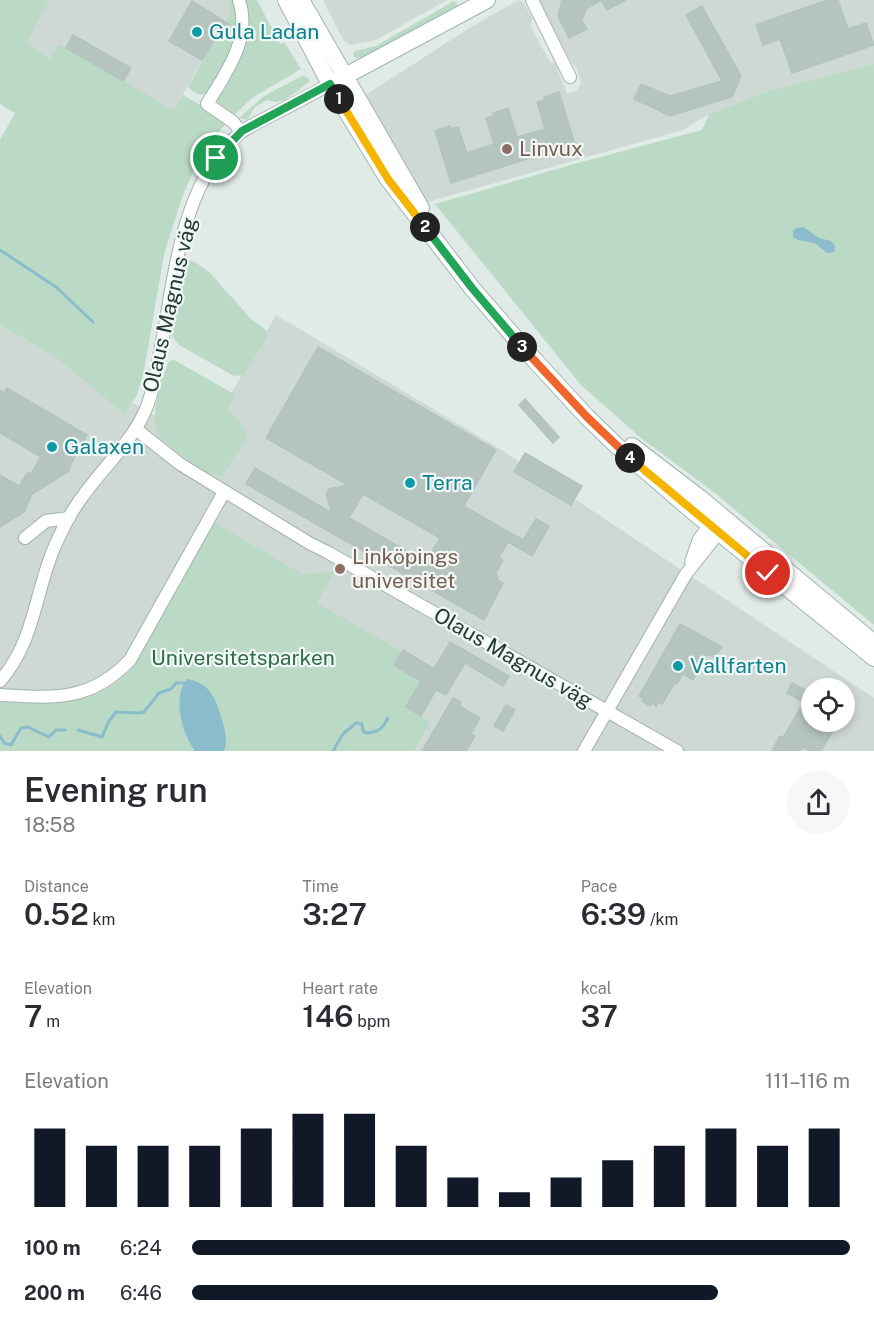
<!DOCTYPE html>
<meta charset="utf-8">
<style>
:root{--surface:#fff;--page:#f7f7f7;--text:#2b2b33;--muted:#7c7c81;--accent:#111827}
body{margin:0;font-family:"Public Sans",sans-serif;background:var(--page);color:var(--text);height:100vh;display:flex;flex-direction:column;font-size:22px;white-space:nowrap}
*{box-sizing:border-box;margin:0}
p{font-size:20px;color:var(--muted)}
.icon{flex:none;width:33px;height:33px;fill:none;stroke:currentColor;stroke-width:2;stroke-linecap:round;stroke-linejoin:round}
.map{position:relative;height:751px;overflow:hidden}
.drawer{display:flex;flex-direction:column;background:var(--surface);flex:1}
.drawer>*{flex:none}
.tools{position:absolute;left:801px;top:678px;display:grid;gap:12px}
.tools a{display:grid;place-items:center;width:54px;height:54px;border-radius:50%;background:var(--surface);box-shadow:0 3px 9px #0003;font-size:30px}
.pin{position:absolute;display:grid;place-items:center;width:51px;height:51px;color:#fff;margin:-26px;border:3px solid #fff;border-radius:50%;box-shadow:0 2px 6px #0007}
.km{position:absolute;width:30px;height:30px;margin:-15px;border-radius:50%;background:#222;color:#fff;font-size:16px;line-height:30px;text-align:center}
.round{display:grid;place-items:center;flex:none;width:63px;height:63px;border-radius:32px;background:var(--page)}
.overview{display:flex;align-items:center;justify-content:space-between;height:102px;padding:0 24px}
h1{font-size:33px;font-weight:600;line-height:45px}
.metrics{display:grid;grid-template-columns:repeat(3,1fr);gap:9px;height:102px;padding:6px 24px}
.metrics div{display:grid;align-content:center}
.metrics b{font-size:30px;font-weight:600}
.metrics small{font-size:16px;font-weight:400}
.metrics p{font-size:16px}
.chart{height:168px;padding:12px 24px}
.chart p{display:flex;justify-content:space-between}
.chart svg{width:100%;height:108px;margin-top:6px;stroke:var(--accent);stroke-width:6}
ul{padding:0 24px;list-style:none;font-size:20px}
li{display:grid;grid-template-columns:96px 72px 1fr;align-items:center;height:45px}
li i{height:15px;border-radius:8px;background:var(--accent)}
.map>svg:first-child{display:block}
.built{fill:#ced9d5;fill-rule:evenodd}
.green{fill:#badac6}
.water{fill:#8bbccb}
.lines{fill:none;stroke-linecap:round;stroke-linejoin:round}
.stream{stroke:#8bbccb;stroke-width:3}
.building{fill:#b6c4c0;stroke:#b3c3be;stroke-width:1.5;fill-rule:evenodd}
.street-casing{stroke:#a3b1ad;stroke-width:14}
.secondary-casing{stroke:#a0b5af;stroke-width:18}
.street{stroke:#fff;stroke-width:12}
.secondary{stroke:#fff;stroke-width:16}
.split-1-casing{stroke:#fff;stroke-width:12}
.split-2-casing{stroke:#fff;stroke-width:12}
.split-3-casing{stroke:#fff;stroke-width:12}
.split-4-casing{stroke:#fff;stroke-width:12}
.split-5-casing{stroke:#fff;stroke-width:12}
.split-1{stroke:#22a559;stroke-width:8}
.split-2{stroke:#f5b400;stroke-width:8}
.split-3{stroke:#22a559;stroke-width:8}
.split-4{stroke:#f0652b;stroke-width:8}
.split-5{stroke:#f5b400;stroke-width:8}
.culture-dot{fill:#0f9aa8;stroke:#f0f7f4;stroke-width:2}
.education-dot{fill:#8d6e63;stroke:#f0f7f4;stroke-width:2}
.labels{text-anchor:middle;stroke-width:4.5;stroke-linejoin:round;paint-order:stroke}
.culture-label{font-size:21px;fill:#0d838f;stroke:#f0f7f4;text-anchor:start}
.education-label{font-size:21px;fill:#785e54;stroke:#f0f7f4;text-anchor:start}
.street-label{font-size:21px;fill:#223935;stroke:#f0f7f4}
.park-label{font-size:21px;fill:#2f6d4d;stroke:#f0f7f4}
</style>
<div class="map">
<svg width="874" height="751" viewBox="0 0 874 751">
<rect width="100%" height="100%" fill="#e0eae6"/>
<g class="built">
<polygon points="50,0 228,0 231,10 225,21 229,24 224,33 219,31 174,110 59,44 51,58 25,43"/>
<polygon points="323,0 447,0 376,40 350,45 344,41"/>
<polygon points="519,0 523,2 533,19 530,25 550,62 555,63 567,94 577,90 581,83 576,66 572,64 539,0 874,0 874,64 766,92 709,114 683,130 424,203 364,96 471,27"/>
<path d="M 276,315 L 500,449 L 874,698 L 874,751 L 0,751 L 0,325 L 55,357 L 125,413 L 133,403 L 202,444 ZM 812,688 L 844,688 L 844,722 L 812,722 Z"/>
</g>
<g class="green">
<polygon points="0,0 50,0 26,43 50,58 59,44 174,110 183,95 219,116 226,123 201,154 183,195 164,254 144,371 137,395 125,414 55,357 0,325 0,140 15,113 0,104"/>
<path d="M 228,0 L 235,0 C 236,9 239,20 238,28 C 237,42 217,91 204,94 C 198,96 192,90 188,87 L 220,30 L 224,33 L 229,25 L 225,22 L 231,10 Z"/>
<path d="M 243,0 L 257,0 L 270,25 L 279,35 L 276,38 L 281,44 L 284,42 L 301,69 L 252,98 L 234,115 C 227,111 218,108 217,99 L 234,66 Z"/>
<polygon points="454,1 459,7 369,56 356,58 353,55 355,51 376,46"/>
<polygon points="874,64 874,625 715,493 641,438 581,385 435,204 574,164 702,130 709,114 766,92"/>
<polygon points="302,76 307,77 310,81 284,101 275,102 267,100 255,107 247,120 239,118 264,96"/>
<polygon points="188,260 195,262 209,272 251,319 266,330 268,335 244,375 234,376 179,345 173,337 171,329 182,263"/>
<path d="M 174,360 L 236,395 L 227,411 C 239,419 243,424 247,438 L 222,476 C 209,476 199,467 189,460 C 179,453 168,446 160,437 C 147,421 162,383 167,365 L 170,361 Z"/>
<path d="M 215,523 L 302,574 L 334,572 L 317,603 L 401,651 L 393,665 L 421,681 L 406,708 L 430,722 L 414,751 L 0,751 L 0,700 C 49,701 92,710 129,671 Z"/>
</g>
<g class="water">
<polygon points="803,227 819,238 831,241 835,246 834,252 827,253 815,243 798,240 793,237 793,231 796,228"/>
<path d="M 187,679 C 211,682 217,702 223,723 C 225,732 228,742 224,751 L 195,751 C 182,733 172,698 187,679 Z"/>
</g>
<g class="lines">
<g class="stream">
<polyline points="0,250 56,287 93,322"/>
<polyline points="78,730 102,737 109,721 116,712 139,713 144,712 159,693 171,689 176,683 184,683 186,685"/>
<polyline points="0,736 4,743 11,745 21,728 28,727 49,737 56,730 65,730"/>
<path d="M 333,751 L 343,734 L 356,723 L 362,724 L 363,731 L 366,733 C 379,732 382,729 388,718"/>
</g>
</g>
<g class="building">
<polygon points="562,0 626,0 607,10 601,0 586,9 582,21 587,29 569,38 558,16"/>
<polygon points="827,0 838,0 848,29 866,23 874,45 792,73 780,39 763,45 756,25"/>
<polygon points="192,1 229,24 224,33 220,30 202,60 169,41"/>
<polygon points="702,6 741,76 732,97 670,116 634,99 641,84 670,96 722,81 686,15"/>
<polygon points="73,35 131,68 123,81 66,48"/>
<polygon points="559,92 575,144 451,183 435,131 450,126 451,129 458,127 467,153 494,144 486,118 494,116 493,113 508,108 517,137 545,129 537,102 545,100 544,97"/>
<path d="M 318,347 L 496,450 L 464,506 L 523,540 L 536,519 L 549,526 L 532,556 L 508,542 L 499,557 L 503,560 L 496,573 L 498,580 L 503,583 L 484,620 L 246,484 L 255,468 L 332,513 L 326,494 L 329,489 L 348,485 L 266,438 ZM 363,494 L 440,538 L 426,562 L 349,518 Z"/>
<polygon points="7,388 87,435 71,464 69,471 32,494 24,512 0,527 0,475 19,486 28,472 31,474 41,457 0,433 0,390 4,393"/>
<polygon points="525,399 559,437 553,443 519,405"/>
<polygon points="525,453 582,486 571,505 514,472"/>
<polygon points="680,624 722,647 714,657 707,654 693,680 683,674 677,684 675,683 671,689 662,704 658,702 656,706 652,703 650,706 642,701 644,699 639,696"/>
<polygon points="450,642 509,676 503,686 465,663 446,695 436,690 421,716 406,707 421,681 394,665 403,650 434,669"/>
<polygon points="792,683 809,692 812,689 812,722 838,722 821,751 810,751 802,747 800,751 772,751 779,737 784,736 804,702 787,693"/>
<polygon points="453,698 461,702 459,706 480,718 471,734 475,736 466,751 422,751"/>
<polygon points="506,705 515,710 503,731 494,726"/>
</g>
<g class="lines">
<defs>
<g id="street">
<path d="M 239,0 C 252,38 226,73 207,104 L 232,121 L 241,131"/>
<polyline points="532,0 570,77"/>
<polyline points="137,430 180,464 309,543 329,553 677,751"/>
<polyline points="25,538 46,521 69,518"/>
<polyline points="691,562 699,539 714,520"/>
<path d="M 0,681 C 34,643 35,593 54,548 C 61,532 69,515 80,500 C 101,469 131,444 146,409 C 154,390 157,367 161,347 C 175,277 181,183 239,134 C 247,127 257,123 266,118 C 288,107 309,96 330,84"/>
<path d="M 0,695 C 54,698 90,702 130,660 L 224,492"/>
<polyline points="584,751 686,574 724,526"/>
</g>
<g id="secondary">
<polyline points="286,0 330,84 388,179 472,288 528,353 587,417 617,446 691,510 874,658"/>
<polyline points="301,0 421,208"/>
<polyline points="336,81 487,0"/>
<polyline points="632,446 700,498 874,643"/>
</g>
</defs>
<use href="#street" class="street-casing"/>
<use href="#secondary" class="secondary-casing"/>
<use href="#street" class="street"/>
<use href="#secondary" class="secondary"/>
</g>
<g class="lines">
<defs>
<polyline id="split-1" points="216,158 242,131 330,84 339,99"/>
<polyline id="split-2" points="339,99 388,179 425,227"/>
<polyline id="split-3" points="425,227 472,288 522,347"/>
<polyline id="split-4" points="522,347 587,417 630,458"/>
<polyline id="split-5" points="630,458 768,573"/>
</defs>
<use href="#split-1" class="split-1-casing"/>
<use href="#split-2" class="split-2-casing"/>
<use href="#split-3" class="split-3-casing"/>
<use href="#split-4" class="split-4-casing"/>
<use href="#split-5" class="split-5-casing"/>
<use href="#split-1" class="split-1"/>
<use href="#split-2" class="split-2"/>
<use href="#split-3" class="split-3"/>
<use href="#split-4" class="split-4"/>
<use href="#split-5" class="split-5"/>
</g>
<g class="culture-dot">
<circle cx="197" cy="32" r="6"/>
<circle cx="52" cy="447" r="6"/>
<circle cx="410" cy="483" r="6"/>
<circle cx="678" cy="666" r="6"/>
</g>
<g class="education-dot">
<circle cx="507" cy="149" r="6"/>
<circle cx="340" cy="569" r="6"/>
</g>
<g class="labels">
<g class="culture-label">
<text x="209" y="39">Gula Ladan</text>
<text x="64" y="454">Galaxen</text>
<text x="422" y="490">Terra</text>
<text x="690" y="673">Vallfarten</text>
</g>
<g class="education-label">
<text x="519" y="156">Linvux</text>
<text x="352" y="564">Linköpings<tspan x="352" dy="24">universitet</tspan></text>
</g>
<g class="street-label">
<text transform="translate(170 305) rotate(-77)" y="7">Olaus Magnus väg</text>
<text transform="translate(513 658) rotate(30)" y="7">Olaus Magnus väg</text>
</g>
<g class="park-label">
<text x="243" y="665">Universitetsparken</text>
</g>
</g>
</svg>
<div class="tools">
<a><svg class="icon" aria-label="locate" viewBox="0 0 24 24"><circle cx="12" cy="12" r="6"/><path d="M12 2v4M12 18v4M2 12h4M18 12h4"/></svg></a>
</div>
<div class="pin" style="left:216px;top:158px;background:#1e9e55"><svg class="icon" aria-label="arrive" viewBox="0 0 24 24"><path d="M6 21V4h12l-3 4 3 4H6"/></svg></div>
<div class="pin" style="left:768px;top:573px;background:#d93025"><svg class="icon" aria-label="check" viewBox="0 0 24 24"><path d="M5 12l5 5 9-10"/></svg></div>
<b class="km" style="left:339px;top:99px">1</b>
<b class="km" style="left:425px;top:227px">2</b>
<b class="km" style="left:522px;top:347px">3</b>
<b class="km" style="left:630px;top:458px">4</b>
</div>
<section class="drawer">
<div class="overview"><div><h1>Evening run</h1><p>18:58</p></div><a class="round"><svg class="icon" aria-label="share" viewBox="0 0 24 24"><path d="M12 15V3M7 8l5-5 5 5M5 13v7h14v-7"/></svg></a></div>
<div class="metrics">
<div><p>Distance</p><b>0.52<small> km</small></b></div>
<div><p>Time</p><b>3:27</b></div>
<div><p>Pace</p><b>6:39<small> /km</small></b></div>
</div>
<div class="metrics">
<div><p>Elevation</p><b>7<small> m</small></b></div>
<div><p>Heart rate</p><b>146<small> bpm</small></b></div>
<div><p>kcal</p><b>37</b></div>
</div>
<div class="chart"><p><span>Elevation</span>111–116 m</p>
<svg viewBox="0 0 160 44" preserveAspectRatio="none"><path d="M5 44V12M15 44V19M25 44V19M35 44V19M45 44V12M55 44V6M65 44V6M75 44V19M85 44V32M95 44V38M105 44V32M115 44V25M125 44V19M135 44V12M145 44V19M155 44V12"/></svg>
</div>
<ul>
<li><b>100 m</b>6:24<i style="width:100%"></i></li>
<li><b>200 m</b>6:46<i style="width:80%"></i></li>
</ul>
</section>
